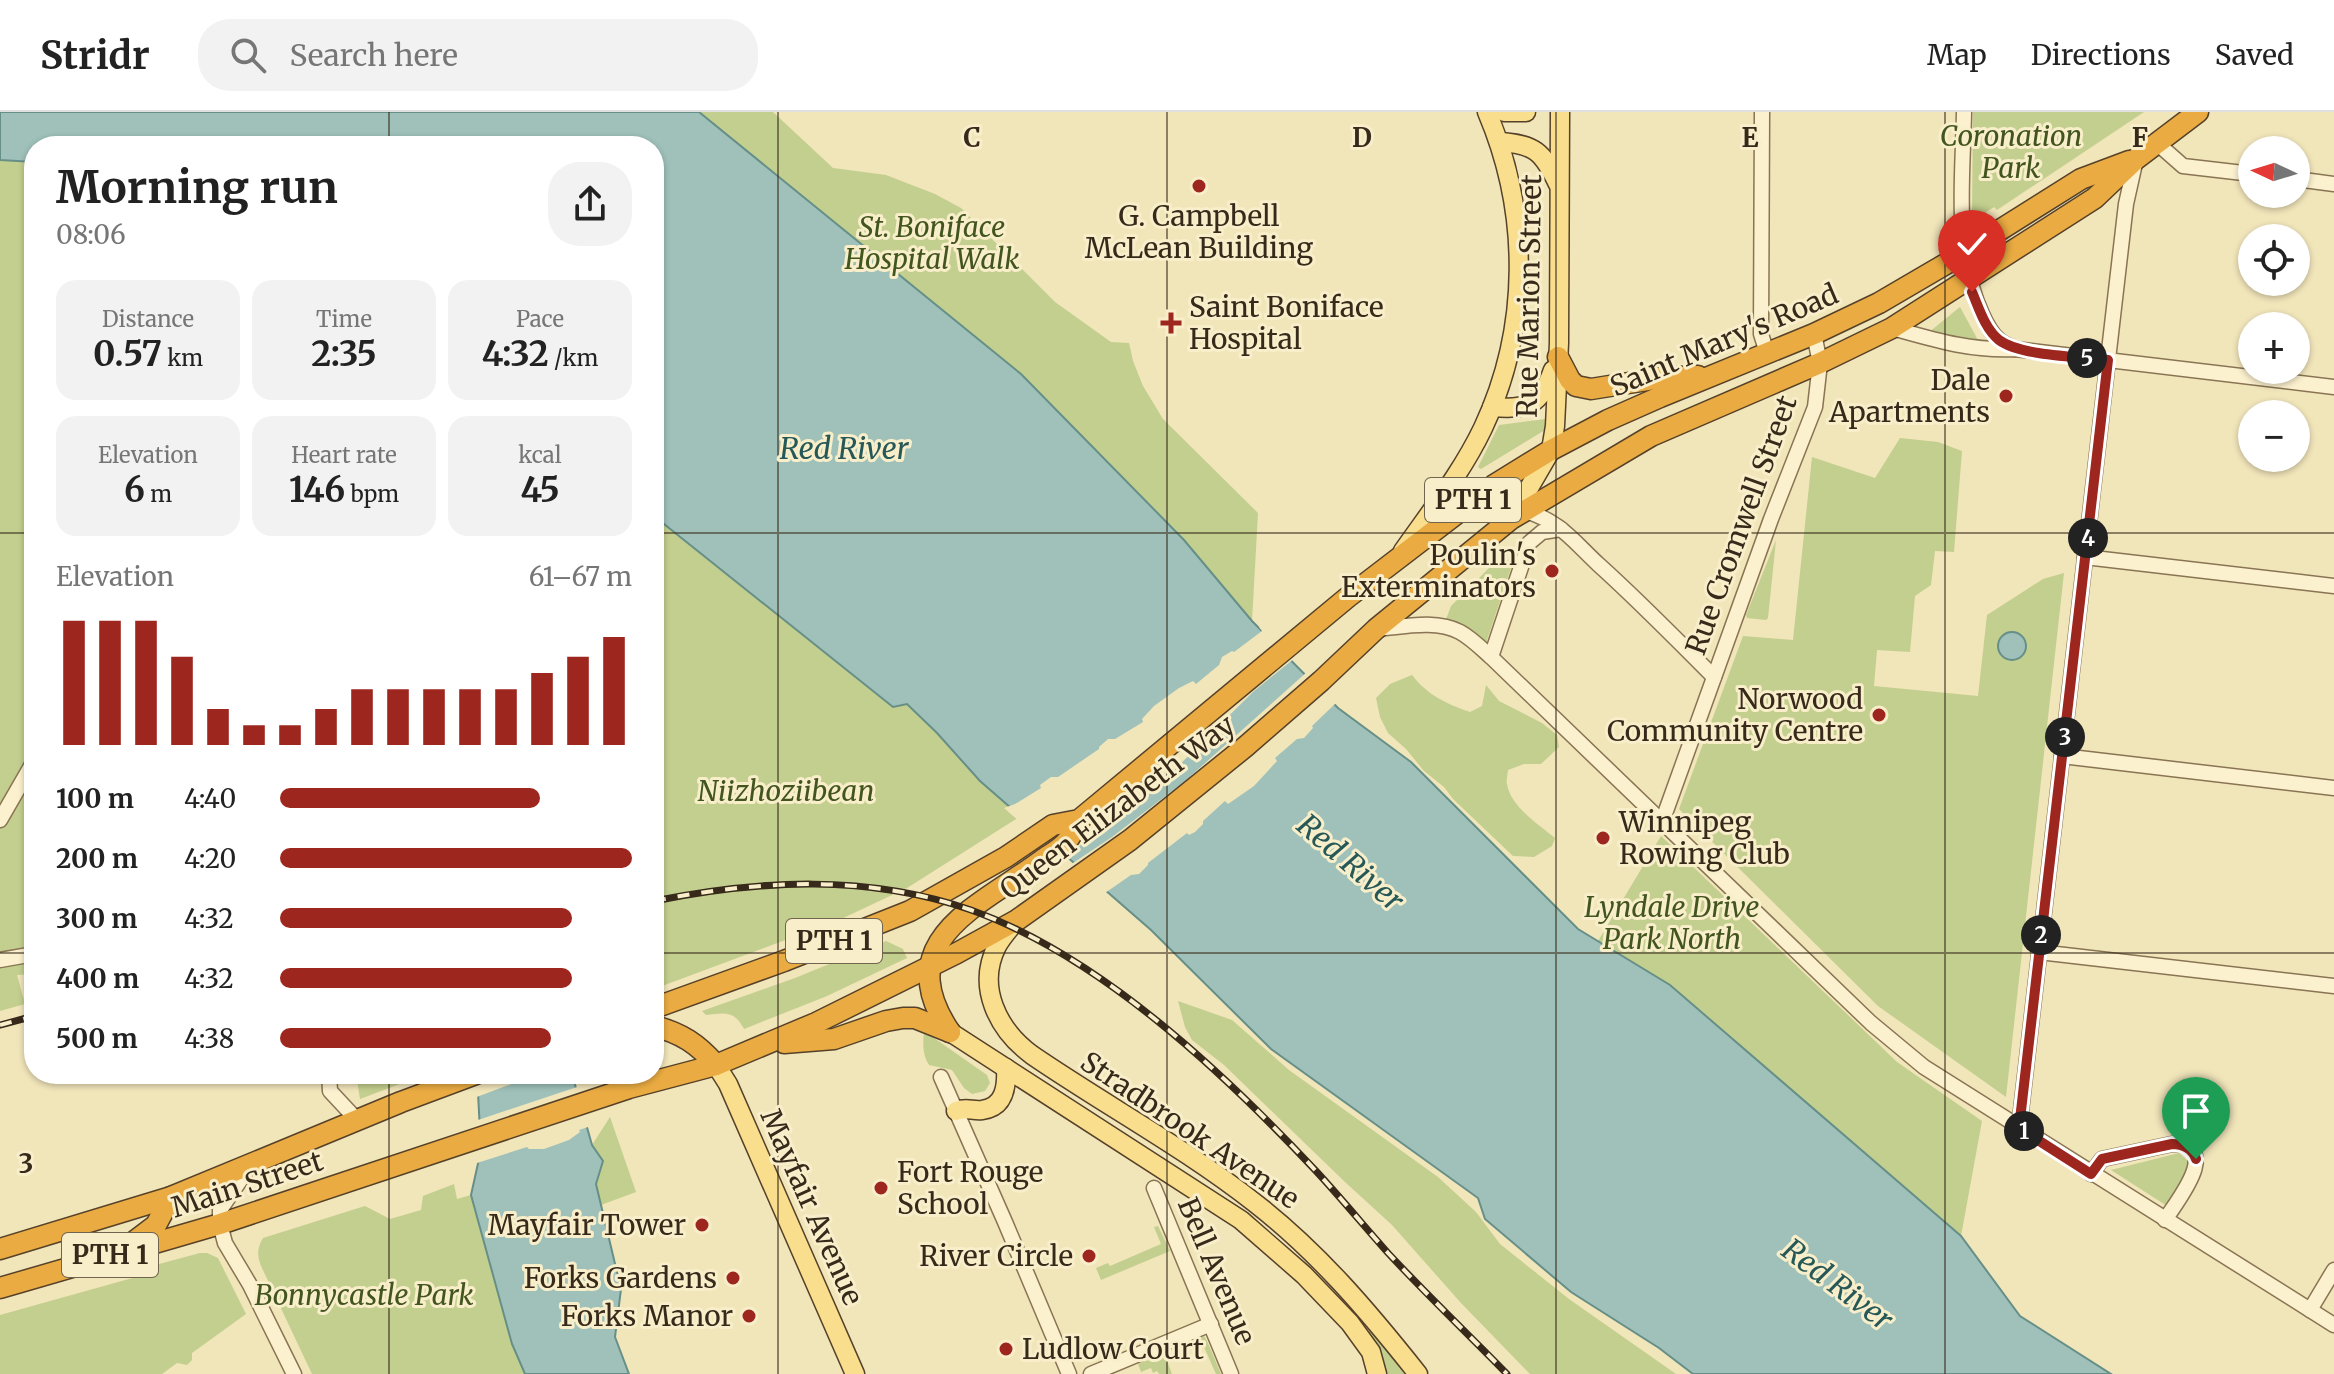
<!DOCTYPE html>
<meta charset="utf-8">
<style>
:root{--surface:#fff;--page:#f2f2f2;--text:#222;--muted:#767676;--line:#e0e0e0;--accent:#9d271f}
body{margin:0;font-family:Merriweather,serif;background:var(--page);color:var(--text);height:100vh;display:flex;flex-direction:column;font-size:30px;white-space:nowrap}
*{box-sizing:border-box;margin:0}
p{font-size:26px;color:var(--muted)}
.icon{flex:none;width:44px;height:44px;fill:none;stroke:currentColor;stroke-width:2;stroke-linecap:round;stroke-linejoin:round}
.map{position:relative;flex:1;overflow:hidden}
.side{position:absolute;left:24px;top:24px;width:640px;height:948px;display:flex;flex-direction:column;background:var(--surface);border-radius:32px;box-shadow:0 2px 6px #0004}
.side>*{flex:none}
.needle{width:52px;rotate:274deg}
.tools{position:absolute;left:2238px;top:24px;display:grid;gap:16px}
.tools a{display:grid;place-items:center;width:72px;height:72px;border-radius:50%;background:var(--surface);box-shadow:0 2px 6px #0004;font-size:40px}
.pin{position:absolute;display:grid;place-items:center;width:68px;height:68px;color:#fff;margin:-82px -34px;border-radius:50% 50% 50% 0;rotate:-45deg;box-shadow:0 0 8px #0007}
.pin .icon{rotate:45deg}
.km{position:absolute;width:40px;height:40px;margin:-20px;border-radius:50%;background:#222;color:#fff;font-size:22px;line-height:40px;text-align:center}
.round{display:grid;place-items:center;flex:none;width:84px;height:84px;border-radius:32px;background:var(--page)}
.summary{display:flex;align-items:center;justify-content:space-between;height:136px;padding:0 32px}
h1{font-size:44px;font-weight:700;line-height:60px}
.figures{display:grid;grid-template-columns:repeat(3,1fr);gap:12px;height:136px;padding:8px 32px}
.figures div{display:grid;align-content:center;border-radius:20px;background:var(--page);text-align:center}
.figures b{font-size:34px;font-weight:700}
.figures small{font-size:22px;font-weight:400}
.figures p{font-size:22px}
.chart{height:224px;padding:16px 32px}
.chart p{display:flex;justify-content:space-between}
.chart svg{width:100%;height:144px;margin-top:8px;stroke:var(--accent);stroke-width:6}
ul{padding:0 32px;list-style:none;font-size:26px}
li{display:grid;grid-template-columns:128px 96px 1fr;align-items:center;height:60px}
li i{height:20px;border-radius:10px;background:var(--accent)}
header{display:flex;align-items:center;gap:48px;box-sizing:border-box;height:112px;padding:0 40px;background:var(--surface);border-bottom:2px solid var(--line)}
header strong{font-size:38px}
nav{display:flex;gap:44px;margin-inline-start:auto;font-size:28px}
.search{width:560px;height:72px;background:var(--page);display:flex;align-items:center;gap:20px;box-sizing:border-box;padding:0 28px;border-radius:32px;color:var(--muted);font-size:30px}
.map>svg:first-child{display:block}
.green{fill:#c3cf8e}
.water{fill:#9fc1ba;stroke:#668f88;stroke-width:2}
.pier{fill:#f1e5ba}
.lines{fill:none;stroke-linecap:round;stroke-linejoin:round}
.minor-casing{stroke:#897453;stroke-width:17}
.major-casing{stroke:#564129;stroke-width:21}
.highway-casing{stroke:#564129;stroke-width:23}
.minor{stroke:#fcf1ce;stroke-width:14}
.major{stroke:#f9df8d;stroke-width:18}
.highway{stroke:#eaac42;stroke-width:20}
.rail-casing{stroke:#372a1a;stroke-width:7}
.rail{stroke:#f8eeca;stroke-width:4;stroke-dasharray:12;stroke-linecap:butt}
.route-casing{stroke:#fff;stroke-width:16}
.route{stroke:#9d271f;stroke-width:10}
.grid{fill:none;stroke:#372a1a;stroke-width:2;stroke-opacity:0.55}
.poi-dot{fill:#9d271f;stroke:#f8eeca;stroke-width:3}
.labels{text-anchor:middle;stroke-width:6;stroke-linejoin:round;paint-order:stroke}
.shield{fill:#f8eeca;stroke:#71654f;stroke-width:2}
.shield-label{font-size:26px;font-weight:bold;fill:#372a1a}
.park-label{font-size:28px;font-style:italic;fill:#43551f;stroke:#f8eeca}
.poi-label{font-size:28px;fill:#372a1a;stroke:#f8eeca;text-anchor:end}
.street-label{font-size:28px;fill:#372a1a;stroke:#f8eeca}
.water-label{font-size:30px;font-style:italic;fill:#275858;stroke:#f8eeca}
.grid-label{font-size:26px;text-anchor:middle;font-weight:bold;fill:#372a1a;stroke:#f8eeca;stroke-width:6;stroke-linejoin:round;paint-order:stroke}
</style>
<header>
<strong>Stridr</strong>
<div class="search"><svg class="icon" aria-label="search" viewBox="0 0 24 24"><circle cx="10" cy="10" r="6"/><path d="M15 15l6 6"/></svg>Search here</div>
<nav><a>Map</a><a>Directions</a><a>Saved</a></nav>
</header>
<div class="map">
<svg width="2334" height="1262" viewBox="0 0 2334 1262">
<rect width="100%" height="100%" fill="#f1e5ba"/>
<g class="green">
<polygon points="699,0 773,0 833,56 886,63 935,82 961,96 1055,190 1111,230 1129,231 1133,249 1143,274 1163,307 1258,401 1252,509 1184,428 1021,262"/>
<polygon points="1973,0 2144,0 1997,98 1994,95 1986,100 1987,104 1978,110 1972,102"/>
<polygon points="0,48 34,50 34,862 17,863 25,892 0,899"/>
<polygon points="1960,195 1979,230 1928,221"/>
<polygon points="1545,307 1545,318 1481,357 1478,355 1499,313"/>
<polygon points="1900,326 1938,330 1962,339 1954,440 1935,439 1931,473 1915,484 1910,540 1877,538 1874,574 1978,584 1987,503 2043,467 2064,461 2006,985 1878,894 1679,697 1743,524 1793,528 1812,345 1875,366"/>
<path d="M 654,404 L 893,594 L 907,592 C 945,629 980,669 1019,705 L 907,776 L 839,808 L 654,877 Z"/>
<polygon points="1776,428 1768,506 1766,508 1747,506 1746,503"/>
<polygon points="1515,439 1515,444 1486,531 1484,531 1445,510 1451,494 1501,444 1506,450"/>
<path d="M 1412,563 C 1427,583 1447,592 1470,600 L 1482,594 L 1486,573 L 1499,589 L 1542,611 L 1557,623 L 1559,635 L 1541,652 L 1524,652 L 1508,658 C 1508,660 1506,670 1507,672 C 1510,694 1539,713 1555,726 L 1552,734 L 1534,745 L 1513,744 L 1453,687 L 1444,675 L 1424,659 L 1406,637 L 1388,621 L 1380,605 L 1376,586 L 1390,572 Z"/>
<polygon points="1661,724 1897,950 1982,1009 1961,1124 1670,873 1598,829"/>
<path d="M 886,829 L 903,837 L 907,846 L 827,884 L 744,917 C 734,898 725,901 706,903 L 702,899 L 795,866 Z"/>
<polygon points="1178,889 1232,908 1289,958 1438,1065 1476,1100 1500,1132 1569,1187 1676,1262 1530,1262 1461,1191 1392,1113 1345,1070 1224,953 1192,928 1185,915"/>
<path d="M 924,919 L 987,963 L 990,971 L 985,979 L 972,982 L 964,976 L 952,958 L 929,953 C 922,943 923,930 924,919 Z"/>
<polygon points="356,962 426,962 360,987"/>
<polygon points="610,1005 636,1080 601,1093 596,1072 603,1049 592,1033"/>
<polygon points="2179,1041 2188,1049 2188,1062 2167,1094 2111,1058"/>
<path d="M 454,1072 L 457,1087 L 471,1083 L 512,1232 L 525,1262 L 312,1262 L 261,1154 C 257,1143 257,1136 263,1126 L 365,1094 L 390,1107 L 421,1098 L 423,1084 Z"/>
<polygon points="1158,1114 1170,1139 1101,1168 1096,1156 1108,1151 1110,1154 1161,1132 1154,1115"/>
<polygon points="200,1141 207,1141 218,1146 246,1202 192,1241 192,1248 187,1253 177,1251 162,1262 0,1262 0,1203 136,1165 148,1155"/>
<polygon points="1380,1214 1418,1262 1377,1262 1360,1223"/>
<polygon points="1204,1224 1207,1229 1221,1262 1216,1262 1204,1235 1195,1238 1193,1235 1194,1228"/>
<polygon points="1164,1241 1172,1262 1159,1262 1157,1259 1153,1261 1151,1256 1141,1260 1138,1252"/>
</g>
<g class="water">
<polygon points="0,0 699,0 1021,262 1184,428 1252,509 1338,596 1411,650 1578,817 1670,873 1961,1124 2020,1204 2111,1262 1693,1262 1659,1236 1571,1180 1485,1107 1478,1086 1271,937 1151,818 980,669 937,621 907,592 893,595 654,404 654,34 34,34 34,50 0,48"/>
<circle cx="2012" cy="534" r="14"/>
<polygon points="477,962 572,962 592,1033 603,1049 596,1072 621,1177 615,1225 629,1262 525,1262 512,1232 471,1083 481,1038"/>
</g>
<g class="pier">
<polygon points="1261,512 1295,546 1254,579 1154,678 1062,747 1004,696 1015,692 1041,676 1040,673 1051,665 1058,665 1099,637 1099,635 1108,627 1115,627 1143,610 1142,607 1154,594 1179,576 1193,569 1196,572 1219,553 1222,545 1232,539 1234,540 1262,519 1259,515"/>
<polygon points="1308,559 1342,593 1336,591 1312,614 1313,616 1304,626 1297,627 1275,646 1277,649 1254,674 1228,692 1225,689 1203,709 1203,712 1195,720 1189,723 1187,721 1148,751 1148,753 1139,762 1131,763 1105,781 1106,785 1070,753 1112,725 1185,669"/>
<polygon points="473,962 538,962 474,986"/>
<polygon points="580,974 591,1014 579,1018 580,1020 569,1028 544,1037 529,1037 527,1035 474,1052 477,1038 475,1009"/>
</g>
<g class="lines">
<defs>
<g id="minor">
<polyline points="1762,0 1761,222 1767,241"/>
<path d="M 1964,0 C 1963,67 1953,139 1982,202 C 1986,211 1991,221 1999,228 C 2003,232 2010,234 2015,237"/>
<polyline points="2158,32 2183,54 2252,62"/>
<polyline points="2296,67 2334,72"/>
<path d="M 1892,216 C 1935,228 1970,239 2015,237 L 2334,275"/>
<path d="M 1525,399 C 1560,409 1573,429 1599,453 C 1639,489 1676,527 1714,565"/>
<polyline points="2085,445 2334,474"/>
<path d="M 1376,517 C 1402,515 1436,507 1460,520 C 1471,526 1481,536 1491,545 L 1871,911 L 1924,955 L 2334,1213"/>
<polyline points="1491,545 1529,431 1542,420 1561,417"/>
<polyline points="2062,644 2334,676"/>
<polyline points="0,708 34,649"/>
<polyline points="1662,710 1771,407 1815,295 1820,251 1814,222"/>
<polyline points="2039,840 2334,874"/>
<polyline points="0,848 34,842"/>
<polyline points="329,962 330,979 357,1008"/>
<polyline points="941,965 1005,1110 1069,1262"/>
<polyline points="2019,1016 2126,92 2136,47"/>
<polyline points="252,1051 220,1098 220,1112 225,1131 250,1173 294,1262"/>
<path d="M 2091,1062 L 2102,1047 L 2172,1032 C 2224,1033 2176,1090 2165,1108"/>
<polyline points="1154,1076 1231,1262"/>
<polyline points="2310,1198 2334,1158"/>
<polyline points="1091,1262 1211,1212"/>
</g>
<g id="major">
<polyline points="1504,0 1526,0"/>
<path d="M 1499,30 C 1535,32 1543,40 1558,72"/>
<path d="M 1492,295 C 1528,298 1541,293 1553,258"/>
<polyline points="1511,407 1551,338 1555,314 1559,231 1560,0"/>
<path d="M 1403,439 C 1431,399 1462,360 1483,316 C 1530,216 1530,101 1487,0"/>
<path d="M 1016,809 C 1009,817 1002,825 997,834 C 976,875 998,918 1032,943 C 1105,993 1185,1036 1255,1091 C 1318,1140 1368,1199 1418,1262"/>
<polyline points="950,920 1241,1108 1304,1163 1350,1211 1371,1240 1377,1262"/>
<polyline points="716,953 728,972 855,1262"/>
<path d="M 956,999 C 966,995 972,999 982,998 C 1005,995 1007,974 1006,956"/>
</g>
<g id="highway">
<polyline points="1558,245 1570,268 1576,274 1591,277 1660,266 1698,264"/>
<polyline points="654,896 784,849 910,799 1006,745 1053,713 1079,708 1348,485 1494,373 1551,338 1608,308 1660,285 1814,222 1879,191 1949,150 2081,67 2129,49"/>
<path d="M 654,914 C 681,921 698,932 716,953"/>
<path d="M 950,920 C 888,828 980,794 1042,748 C 1050,742 1061,737 1067,729 C 1072,724 1075,714 1079,708"/>
<polyline points="784,931 834,927 886,909 903,906 915,906 950,920"/>
<polyline points="131,1132 156,1113 171,1085"/>
<polyline points="0,1137 171,1085 401,990 476,962"/>
<polyline points="0,1176 220,1112 629,976 716,953 816,911 957,841 1017,808 1130,728 1245,635 1321,569 1376,517 1511,407 1651,324 1820,251 1892,216 2095,86 2136,47 2198,0"/>
</g>
</defs>
<use href="#minor" class="minor-casing"/>
<use href="#major" class="major-casing"/>
<use href="#highway" class="highway-casing"/>
<use href="#minor" class="minor"/>
<use href="#major" class="major"/>
<use href="#highway" class="highway"/>
<defs>
<g id="rail">
<path d="M 654,789 C 759,768 868,762 971,798 C 1100,844 1224,961 1316,1059 C 1341,1086 1364,1114 1388,1141 C 1427,1183 1468,1222 1507,1262"/>
<polyline points="0,913 34,904"/>
</g>
</defs>
<use href="#rail" class="rail-casing"/>
<use href="#rail" class="rail"/>
</g>
<g class="lines">
<defs>
<path id="route" d="M 1972,180 C 1979,196 1985,217 1999,228 C 2020,244 2081,245 2108,248 L 2019,1016 L 2091,1062 L 2102,1047 L 2172,1032 C 2183,1032 2192,1036 2196,1047"/>
</defs>
<use href="#route" class="route-casing"/>
<use href="#route" class="route"/>
</g>
<path class="grid" d="M 389,0 L 389,34M 778,0 L 778,1262M 1167,0 L 1167,1262M 1556,0 L 1556,1262M 1945,0 L 1945,1262M 0,421 L 34,421M 654,421 L 2334,421M 0,841 L 34,841M 654,841 L 2334,841M 389,962 L 389,1262"/>
<g class="poi-dot">
<circle cx="1199" cy="74" r="8"/>
<path d="M1167 199h8v8h8v8h-8v8h-8v-8h-8v-8h8z"/>
<circle cx="2006" cy="284" r="8"/>
<circle cx="1552" cy="459" r="8"/>
<circle cx="1879" cy="603" r="8"/>
<circle cx="1603" cy="726" r="8"/>
<circle cx="881" cy="1076" r="8"/>
<circle cx="702" cy="1113" r="8"/>
<circle cx="1089" cy="1144" r="8"/>
<circle cx="733" cy="1166" r="8"/>
<circle cx="749" cy="1204" r="8"/>
<circle cx="1006" cy="1237" r="8"/>
</g>
<g class="labels">
<g class="shield">
<rect x="1425" y="366" width="96" height="44" rx="6"/>
<rect x="786" y="807" width="96" height="44" rx="6"/>
<rect x="62" y="1121" width="96" height="44" rx="6"/>
</g>
<g class="shield-label">
<text x="1473" y="397">PTH 1</text>
<text x="834" y="838">PTH 1</text>
<text x="110" y="1152">PTH 1</text>
</g>
<g class="park-label">
<text x="2011" y="34">Coronation<tspan x="2011" dy="32">Park</tspan></text>
<text x="932" y="125">St. Boniface<tspan x="932" dy="32">Hospital Walk</tspan></text>
<text x="786" y="689">Niizhoziibean</text>
<text x="1672" y="805">Lyndale Drive<tspan x="1672" dy="32">Park North</tspan></text>
<text x="364" y="1193">Bonnycastle Park</text>
</g>
<g class="poi-label">
<text x="1199" y="114" text-anchor="middle">G. Campbell<tspan x="1199" dy="32">McLean Building</tspan></text>
<text x="1189" y="205" text-anchor="start">Saint Boniface<tspan x="1189" dy="32">Hospital</tspan></text>
<text x="1990" y="278">Dale<tspan x="1990" dy="32">Apartments</tspan></text>
<text x="1536" y="453">Poulin's<tspan x="1536" dy="32">Exterminators</tspan></text>
<text x="1863" y="597">Norwood<tspan x="1863" dy="32">Community Centre</tspan></text>
<text x="1619" y="720" text-anchor="start">Winnipeg<tspan x="1619" dy="32">Rowing Club</tspan></text>
<text x="897" y="1070" text-anchor="start">Fort Rouge<tspan x="897" dy="32">School</tspan></text>
<text x="686" y="1123">Mayfair Tower</text>
<text x="1073" y="1154">River Circle</text>
<text x="717" y="1176">Forks Gardens</text>
<text x="733" y="1214">Forks Manor</text>
<text x="1022" y="1247" text-anchor="start">Ludlow Court</text>
</g>
<g class="street-label">
<text transform="translate(1529 184) rotate(-89)" y="10">Rue Marion Street</text>
<text transform="translate(1724 228) rotate(-23)" y="10">Saint Mary's Road</text>
<text transform="translate(1741 413) rotate(-70)" y="10">Rue Cromwell Street</text>
<text transform="translate(1117 695) rotate(-37)" y="10">Queen Elizabeth Way</text>
<text transform="translate(1190 1018) rotate(34)" y="10">Stradbrook Avenue</text>
<text transform="translate(247 1072) rotate(-18)" y="10">Main Street</text>
<text transform="translate(812 1095) rotate(66)" y="10">Mayfair Avenue</text>
<text transform="translate(1217 1159) rotate(67)" y="10">Bell Avenue</text>
</g>
<g class="water-label">
<text x="844" y="347">Red River</text>
<text transform="translate(1350 751) rotate(41)" y="10">Red River</text>
<text transform="translate(1837 1173) rotate(37)" y="10">Red River</text>
</g>
</g>
<g class="grid-label">
<text x="972" y="35">C</text>
<text x="1362" y="35">D</text>
<text x="1750" y="35">E</text>
<text x="2140" y="35">F</text>
<text x="26" y="1061">3</text>
</g>
</svg>
<div class="tools">
<a><svg class="needle" viewBox="-14 -14 28 28"><path d="M0-13l5 13h-10z" fill="#e53935"/><path d="M0 13l5-13h-10z" fill="#767676"/></svg></a>
<a><svg class="icon" aria-label="locate" viewBox="0 0 24 24"><circle cx="12" cy="12" r="6"/><path d="M12 2v4M12 18v4M2 12h4M18 12h4"/></svg></a>
<a>+</a>
<a>−</a>
</div>
<div class="pin" style="left:2196px;top:1047px;background:#1e9e55"><svg class="icon" aria-label="arrive" viewBox="0 0 24 24"><path d="M6 21V4h12l-3 4 3 4H6"/></svg></div>
<div class="pin" style="left:1972px;top:180px;background:#d93025"><svg class="icon" aria-label="check" viewBox="0 0 24 24"><path d="M5 12l5 5 9-10"/></svg></div>
<b class="km" style="left:2024px;top:1019px">1</b>
<b class="km" style="left:2041px;top:823px">2</b>
<b class="km" style="left:2065px;top:625px">3</b>
<b class="km" style="left:2088px;top:426px">4</b>
<b class="km" style="left:2087px;top:246px">5</b>
<section class="side">
<div class="summary"><div><h1>Morning run</h1><p>08:06</p></div><a class="round"><svg class="icon" aria-label="share" viewBox="0 0 24 24"><path d="M12 15V3M7 8l5-5 5 5M5 13v7h14v-7"/></svg></a></div>
<div class="figures">
<div><p>Distance</p><b>0.57<small> km</small></b></div>
<div><p>Time</p><b>2:35</b></div>
<div><p>Pace</p><b>4:32<small> /km</small></b></div>
</div>
<div class="figures">
<div><p>Elevation</p><b>6<small> m</small></b></div>
<div><p>Heart rate</p><b>146<small> bpm</small></b></div>
<div><p>kcal</p><b>45</b></div>
</div>
<div class="chart"><p><span>Elevation</span>61–67 m</p>
<svg viewBox="0 0 160 44" preserveAspectRatio="none"><path d="M5 44V6M15 44V6M25 44V6M35 44V17M45 44V33M55 44V38M65 44V38M75 44V33M85 44V27M95 44V27M105 44V27M115 44V27M125 44V27M135 44V22M145 44V17M155 44V11"/></svg>
</div>
<ul>
<li><b>100 m</b>4:40<i style="width:74%"></i></li>
<li><b>200 m</b>4:20<i style="width:100%"></i></li>
<li><b>300 m</b>4:32<i style="width:83%"></i></li>
<li><b>400 m</b>4:32<i style="width:83%"></i></li>
<li><b>500 m</b>4:38<i style="width:77%"></i></li>
</ul>
</section>
</div>
